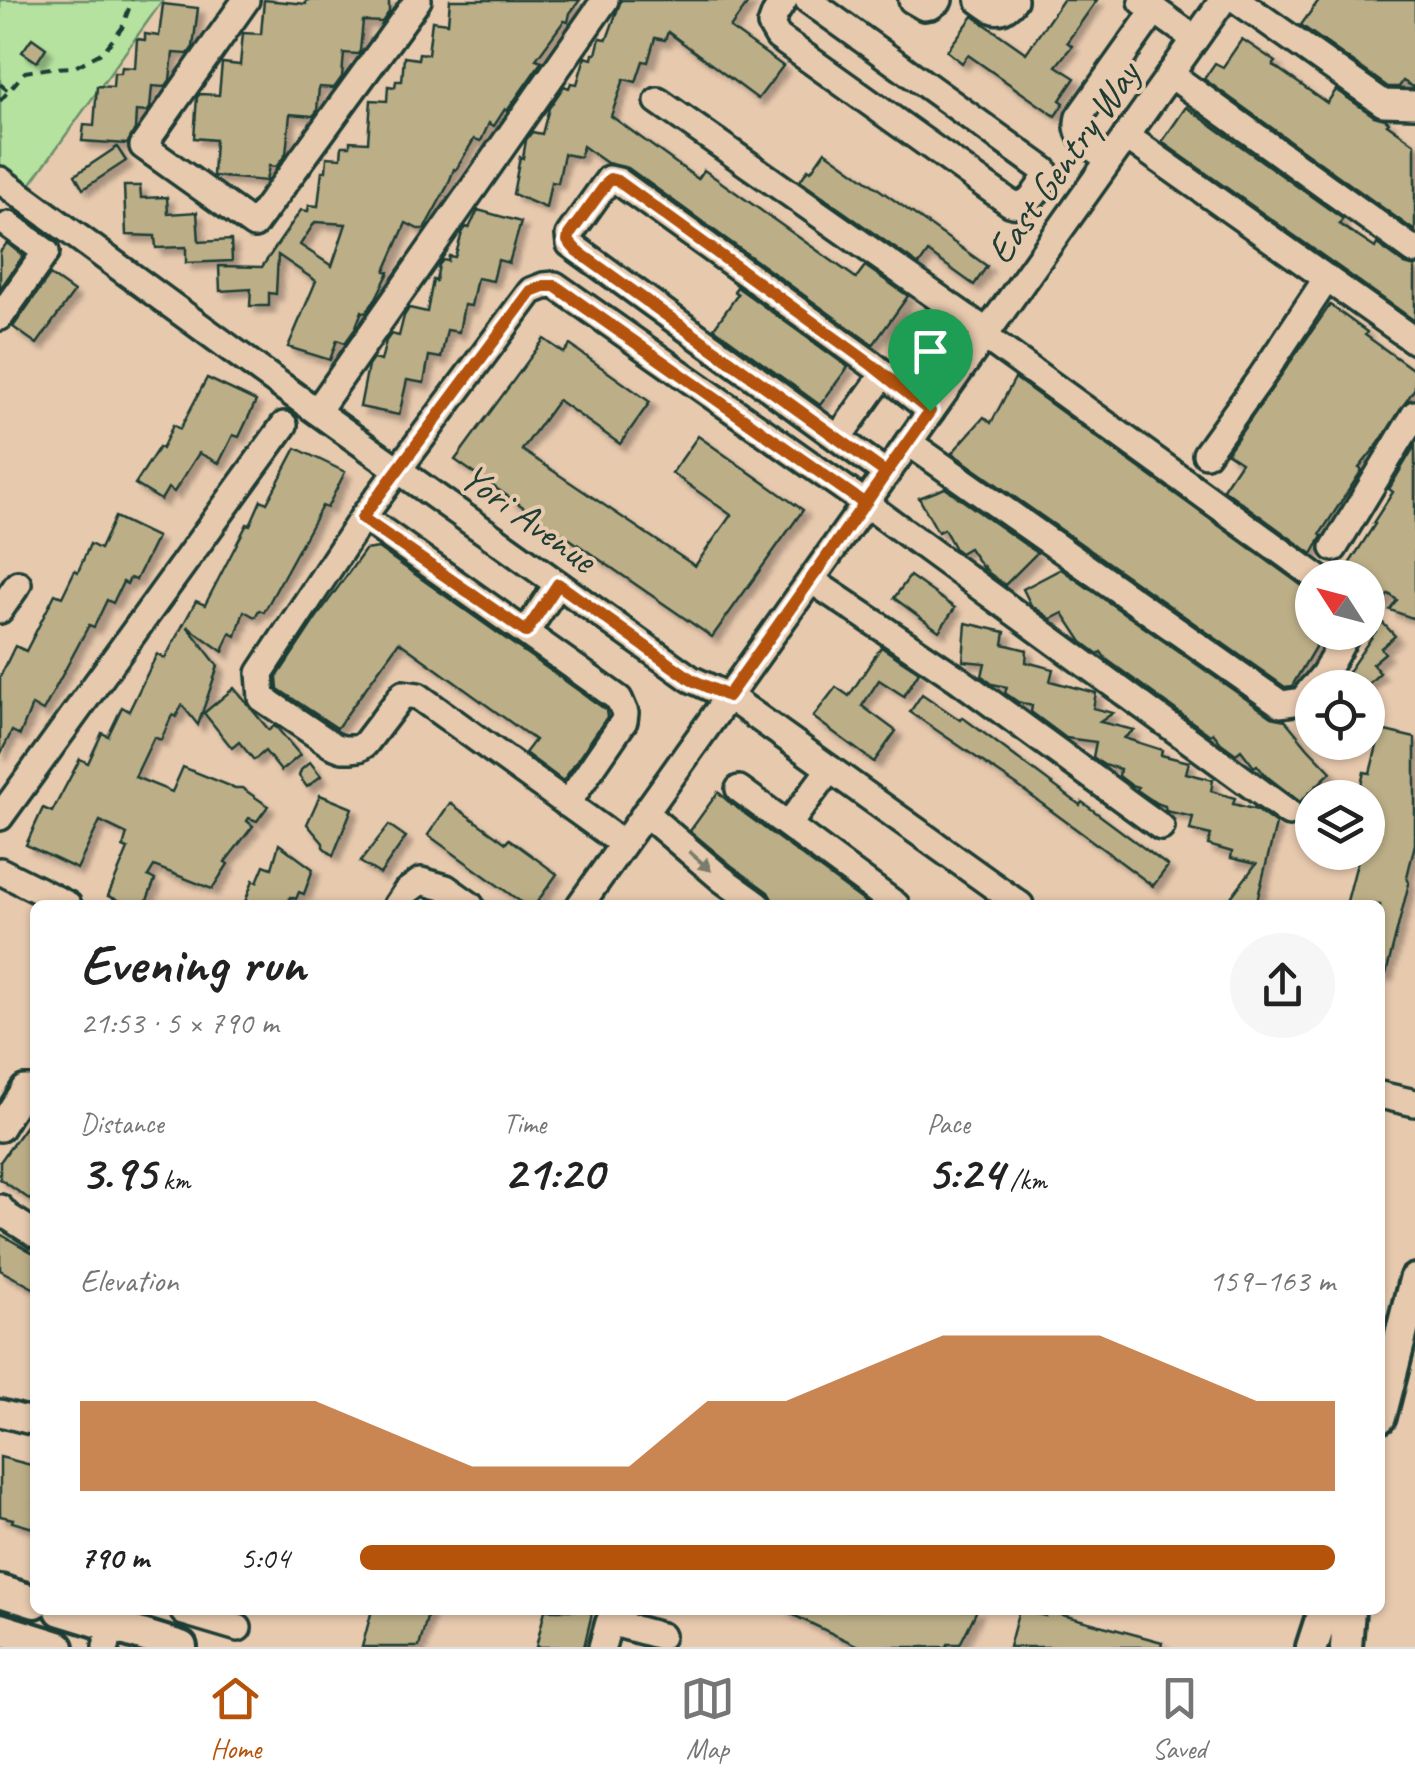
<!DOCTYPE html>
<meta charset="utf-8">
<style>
:root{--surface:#fff;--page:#f6f6f6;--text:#222;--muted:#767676;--line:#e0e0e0;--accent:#b45309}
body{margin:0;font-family:Caveat,sans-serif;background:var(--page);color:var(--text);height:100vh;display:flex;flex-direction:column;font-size:38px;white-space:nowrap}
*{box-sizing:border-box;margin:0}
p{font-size:32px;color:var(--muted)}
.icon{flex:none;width:55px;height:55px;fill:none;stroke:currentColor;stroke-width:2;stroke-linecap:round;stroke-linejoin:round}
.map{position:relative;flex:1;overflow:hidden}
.sheet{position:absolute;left:30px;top:900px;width:1355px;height:715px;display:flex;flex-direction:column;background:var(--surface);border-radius:15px;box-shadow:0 2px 8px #0004}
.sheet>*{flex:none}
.needle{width:65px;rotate:306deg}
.fabs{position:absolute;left:1295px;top:560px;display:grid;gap:20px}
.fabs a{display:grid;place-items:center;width:90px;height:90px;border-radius:50%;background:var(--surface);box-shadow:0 2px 8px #0004;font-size:50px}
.pin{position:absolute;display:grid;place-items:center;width:85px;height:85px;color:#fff;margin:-102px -42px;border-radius:50% 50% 50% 0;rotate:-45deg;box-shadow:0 0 10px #0007}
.pin .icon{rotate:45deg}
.round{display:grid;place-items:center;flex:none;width:105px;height:105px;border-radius:52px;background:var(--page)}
.headline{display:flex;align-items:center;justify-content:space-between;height:170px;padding:0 50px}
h1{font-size:55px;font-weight:800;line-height:75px}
.metrics{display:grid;grid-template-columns:repeat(3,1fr);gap:15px;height:170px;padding:10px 50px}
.metrics div{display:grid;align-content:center}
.metrics b{font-size:50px;font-weight:800}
.metrics small{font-size:28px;font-weight:400}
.metrics p{font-size:28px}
.chart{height:280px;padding:20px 50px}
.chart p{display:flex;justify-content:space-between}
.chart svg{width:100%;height:180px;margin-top:10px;fill:var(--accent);opacity:.7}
ul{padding:0 50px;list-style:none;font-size:32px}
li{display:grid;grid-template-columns:160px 120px 1fr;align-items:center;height:75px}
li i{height:25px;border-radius:12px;background:var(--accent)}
.tab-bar{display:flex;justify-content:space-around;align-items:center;height:140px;border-top:2px solid var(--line);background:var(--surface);font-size:28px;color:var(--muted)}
.tab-bar a{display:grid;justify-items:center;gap:5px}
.tab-bar .current{color:var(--accent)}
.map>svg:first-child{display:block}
.green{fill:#b6e2a0;stroke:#6a906a;stroke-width:2.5}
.building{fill:#bcaf88;stroke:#1f3d34;stroke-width:2.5;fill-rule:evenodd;filter:url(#shadow)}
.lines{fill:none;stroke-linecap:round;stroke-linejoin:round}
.minor-casing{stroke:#1f3d34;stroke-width:32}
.major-casing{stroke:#1f3d34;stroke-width:38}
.path{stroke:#1f3d34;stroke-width:4;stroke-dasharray:10 8;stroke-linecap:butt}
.minor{stroke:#e7c9ae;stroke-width:25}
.major{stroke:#e7c9ae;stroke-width:30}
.oneway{fill:#797c6b}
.route-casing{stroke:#fff;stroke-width:20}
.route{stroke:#b45309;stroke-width:12}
.labels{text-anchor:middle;stroke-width:8;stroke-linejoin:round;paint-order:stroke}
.street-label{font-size:40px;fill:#1f3d34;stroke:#e7c9ae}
</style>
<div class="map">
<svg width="1415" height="1647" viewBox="0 0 1415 1647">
<defs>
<filter id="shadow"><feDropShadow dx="6" dy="6" stdDeviation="2.5" flood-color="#0004"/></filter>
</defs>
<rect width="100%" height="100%" fill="#e7c9ae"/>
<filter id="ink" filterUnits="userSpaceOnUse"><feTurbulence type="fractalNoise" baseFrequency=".01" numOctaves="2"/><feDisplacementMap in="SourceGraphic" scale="20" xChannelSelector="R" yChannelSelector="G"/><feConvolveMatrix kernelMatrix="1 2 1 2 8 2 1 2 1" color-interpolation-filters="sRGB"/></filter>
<g filter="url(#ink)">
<polygon class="green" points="0,0 163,0 27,189 0,169"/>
<g class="building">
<polygon points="264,0 306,4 306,0 389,0 389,12 382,22 363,21 360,51 358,54 344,53 342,77 334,88 319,87 317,111 313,116 290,114 286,154 276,167 269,166 266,181 213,176 215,140 194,138 197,97 200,94 219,95 222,63 240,65 243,33 261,34"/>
<path d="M 450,0 L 580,0 L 570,13 L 568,22 L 564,21 L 536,59 L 542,61 L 507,111 L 505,109 L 494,126 L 489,123 L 481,141 L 474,139 L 456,170 L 454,169 L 448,185 L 424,229 L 418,229 L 406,223 L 385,271 L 389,272 L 375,300 L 366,313 L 362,311 L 355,329 L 345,343 L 337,340 L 330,360 L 288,347 L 316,281 L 278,255 L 276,294 L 269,293 L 269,306 L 250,306 L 251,289 L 220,291 L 219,266 L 262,267 L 301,210 L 308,211 L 309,205 L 318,206 L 322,171 L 326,171 L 327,157 L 341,158 L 342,146 L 350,146 L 350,141 L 368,142 L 371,100 L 387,101 L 388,86 L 395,87 L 396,81 L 402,81 L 404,57 L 418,59 L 419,53 L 428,54 L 432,21 L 448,23 ZM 315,222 L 346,224 L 332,266 L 300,245 Z"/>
<polygon points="621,0 750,0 730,28 783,66 758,99 668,32 665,40 655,38 648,62 643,61 636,82 624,79 611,116 698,179 704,170 856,278 865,266 908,296 873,345 628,168 607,163 583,146 580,157 564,154 558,183 551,182 546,208 513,194 520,157 523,158 526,140 532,132 542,134 549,108 564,86 569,88 571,83 577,84 585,57 592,59 593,54 596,54 600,38 607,39"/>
<polygon points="1063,0 1097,0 1067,42 1072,46 1056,66 1075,78 1060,100 1064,103 1055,116 968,55 962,63 947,51 973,16 1026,53"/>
<polygon points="1319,0 1415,0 1415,88 1403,81 1399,87 1388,87 1301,25"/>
<polygon points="163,4 198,8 193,47 188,54 173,53 170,80 165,87 152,86 150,108 147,112 136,111 135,129 127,144 82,141 84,125 94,126 97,86 113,87 114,73 121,73 122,67 135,68 137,39 145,40 145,34 159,36"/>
<polygon points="32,38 46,48 37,62 22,52"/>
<polygon points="1242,39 1276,62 1273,65 1327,103 1336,90 1374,116 1385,119 1389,122 1387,124 1415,144 1415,231 1204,79 1215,63 1223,67"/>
<polygon points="1186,107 1343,219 1339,224 1375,248 1377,244 1405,264 1415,267 1415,321 1162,142"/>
<polygon points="117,147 126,161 83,189 75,175"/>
<polygon points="825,151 987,266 974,285 928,252 919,265 800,181 808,169 811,171"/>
<polygon points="124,186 140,186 141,198 167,197 168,214 197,212 199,242 231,240 232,261 186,263 186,247 156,248 155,236 126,235"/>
<polygon points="478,210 521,222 509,263 498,260 493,281 477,278 471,306 464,305 459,332 447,330 441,358 429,356 424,383 407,380 399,415 360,407 368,366 373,359 381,361 386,341 391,334 399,336 404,316 409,308 427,312 433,280 436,281 439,265 443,260 448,261 449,256 455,257 462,233 466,227 469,228"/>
<polygon points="7,243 23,256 0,289 0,252"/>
<polygon points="50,275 74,292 37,344 13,327"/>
<polygon points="737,287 848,367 820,405 714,328 738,294 734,291"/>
<polygon points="1330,305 1367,332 1365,335 1415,371 1415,388 1379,443 1359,468 1362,470 1320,534 1322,536 1312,554 1223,489 1241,462 1227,453"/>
<polygon points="544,339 564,353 570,345 650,402 620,444 558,400 522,450 695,566 731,515 672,473 698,436 803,510 712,637 455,460"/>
<polygon points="207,378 256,401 239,437 233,435 219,463 199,453 174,492 168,488 161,500 135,484 159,447 162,449 173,425 180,429"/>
<polygon points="1015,378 1312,593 1312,632 1324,632 1292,686 1285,687 952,453 984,417 991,423"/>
<polygon points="1415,445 1415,619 1390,610 1397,600 1389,594 1381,603 1368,594 1368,578 1340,578 1375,524 1373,523 1393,492 1389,489"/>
<polygon points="296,448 345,472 327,508 322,506 264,612 259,610 255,617 244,611 236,636 230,633 223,652 187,626 218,666 198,725 182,705 176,717 172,715 161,740 154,737 135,777 172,792 183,767 235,788 242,788 268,806 257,821 249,818 247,821 253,826 225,862 228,864 212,889 154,866 148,876 155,880 145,905 130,905 108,896 128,849 123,847 127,834 100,821 77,869 26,845 43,808 52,812 80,759 88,763 102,733 108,736 122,707 129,711 157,654 165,658 196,601 205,605 247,524 250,525 261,500 267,503"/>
<polygon points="945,488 1037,553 1005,585 989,573 984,567 984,570 969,548 960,553 955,549 944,529 938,532 919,498"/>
<polygon points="115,517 157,537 136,580 130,578 127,584 123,582 113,603 107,600 94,627 89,625 43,711 32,705 20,735 12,731 0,755 0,677 15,646 26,651 55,594 62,597 75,570 78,572 90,544 100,549"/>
<polygon points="378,548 606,710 607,717 563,781 525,753 535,740 399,642 337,728 278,689 277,677 316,618 365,550"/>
<polygon points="1061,569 1272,717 1285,720 1308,748 1331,772 1300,802 1265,775 1257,765 1254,767 1241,750 1236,754 1221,743 1213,733 1210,735 1106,659 1101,652 1098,654 1082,642 1063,613 1051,619 1031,605 1023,589"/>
<polygon points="910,576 955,608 939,631 894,598"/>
<polygon points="1382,622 1395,636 1381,648 1385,653 1372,664 1380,673 1364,688 1337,688"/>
<polygon points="966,623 1005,632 1003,644 1027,650 1026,662 1053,669 1050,681 1096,693 1093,708 1113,713 1100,722 1134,730 1124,738 1162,750 1161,755 1189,762 1186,773 1213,780 1211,791 1235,798 1233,804 1257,810 1276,824 1256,905 1225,905 1256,864 1231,858 1232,852 1208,845 1211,835 1190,830 1193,817 1166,811 1165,806 1156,803 1137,790 1138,787 1131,785 1119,776 1120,769 1104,765 1093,757 1096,742 1066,738 1031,712 1032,706 1018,702 1005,693 1007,687 992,684 982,676 985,663 963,661"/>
<polygon points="881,647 919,672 904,696 879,680 862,706 896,731 874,762 813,717 836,687 849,696"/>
<polygon points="234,688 269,730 274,726 277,728 300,755 281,771 265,751 254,760 239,742 232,748 204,713"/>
<polygon points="922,694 960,720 962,717 981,731 1080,805 1082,802 1168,866 1153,886 1018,786 910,712"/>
<polygon points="1381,730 1415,738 1415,844 1407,877 1409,883 1386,974 1380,974 1380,905 1346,905 1360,852 1368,852 1368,798 1358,798 1364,772 1370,773"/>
<polygon points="310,762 321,776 307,787 299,776 301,770"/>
<polygon points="718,792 729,802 869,905 779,905 773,901 768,892 732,866 690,831"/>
<polygon points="320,795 352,808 333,856 323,847 323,843 307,824"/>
<polygon points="450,803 506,843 509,839 557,874 535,905 525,905 428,835"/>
<polygon points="389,825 406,837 380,874 360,862"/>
<polygon points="279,844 313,869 304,894 299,892 296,899 290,897 287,905 244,905 253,880 257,882 264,865 272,868"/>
<polygon points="35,1113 35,1203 0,1179 0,1162"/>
<polygon points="0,1234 35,1254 35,1289 0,1270"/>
<polygon points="0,1457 35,1466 35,1518 33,1528 12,1522 13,1519 0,1516"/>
<polygon points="372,1610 429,1610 419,1647 362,1647"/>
<polygon points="545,1610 580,1610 592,1613 584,1647 536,1647"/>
<polygon points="783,1610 977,1610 960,1644 948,1644 947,1647 860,1647"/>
<polygon points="1019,1610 1046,1616 1048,1611 1162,1642 1161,1647 1009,1647"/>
</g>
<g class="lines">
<defs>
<g id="minor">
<polyline points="246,0 143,146 254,225 418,0"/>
<path d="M 784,0 L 775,14 L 771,25 L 778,37 L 1010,203 C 1028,210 1036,192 1045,179 L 1044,170 L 808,0"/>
<polyline points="912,0 924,7 931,6 939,0"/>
<path d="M 979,0 C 994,11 1000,17 1014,0"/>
<polyline points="1237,0 1383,103 1415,104"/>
<polyline points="1142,1 1195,39"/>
<polyline points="1170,74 1415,251"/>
<polyline points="658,101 987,332"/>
<polyline points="1126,136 1415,341"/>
<path d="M 1109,159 C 1094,148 1073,139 1079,117 L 1155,10"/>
<polyline points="0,180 298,398 691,679 728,696 1020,905"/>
<polyline points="0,317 46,252 9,225"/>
<polyline points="984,336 1318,578"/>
<polyline points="317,411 605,0"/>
<polyline points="838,438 884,374"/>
<polyline points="908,442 1281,704 1302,701 1312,688"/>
<polyline points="1206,454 1262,376 1327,278"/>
<polyline points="886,473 570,244 569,235 606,183 609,179 618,181 873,365 931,411"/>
<polyline points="363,517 619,699 625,713 624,721 567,804"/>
<polyline points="1334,548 1415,414"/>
<polyline points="811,580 958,679 1161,827"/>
<polyline points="0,610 18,584"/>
<polyline points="526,632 558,584"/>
<polyline points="1313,688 1324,674 1348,632"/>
<polyline points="739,789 896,905"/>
<polyline points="645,813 722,879 758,905"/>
<polyline points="0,817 284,425"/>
<polyline points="788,825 830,769"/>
<polyline points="623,844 418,696 403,694 365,744 359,748 352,749 342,749 332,745 262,698 260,673 363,517 531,291 544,286 555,285 865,503 1289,813"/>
<polyline points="0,871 68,905"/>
<polyline points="397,905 406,892 421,881 446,888 470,905"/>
<polyline points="580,905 1223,0"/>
<polyline points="1380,1095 1415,1103"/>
<polyline points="0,1128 24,1089 35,1089"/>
<polyline points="0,1208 7,1216 35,1234"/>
<polyline points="0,1413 35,1422"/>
<polyline points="185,1610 184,1612 238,1628"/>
<polyline points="106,1647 114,1610"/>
<polyline points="602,1647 609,1622 661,1636"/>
</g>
<g id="major">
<polyline points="1380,1417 1415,1280"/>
<polyline points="0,1591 35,1602"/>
<polyline points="61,1610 181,1647"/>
<polyline points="0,1629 58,1647"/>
<polyline points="1312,1647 1324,1610"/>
<polyline points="1346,1647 1349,1610"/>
</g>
</defs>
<use href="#minor" class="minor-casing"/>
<use href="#major" class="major-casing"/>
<g class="path">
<polyline points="0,84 7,90"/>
<polyline points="0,101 25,72 51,68 75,67 103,52 122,28 132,0"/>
</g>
<use href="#minor" class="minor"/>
<use href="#major" class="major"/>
</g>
<defs><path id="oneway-solid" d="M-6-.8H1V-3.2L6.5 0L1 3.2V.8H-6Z" transform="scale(2.5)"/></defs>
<use class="oneway" href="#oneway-solid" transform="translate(700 861) rotate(41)"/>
</g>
<g class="lines" filter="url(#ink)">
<defs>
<polyline id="route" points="930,411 872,365 618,181 610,179 569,235 568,241 577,251 886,473 865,504 555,286 544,286 531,291 362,518 526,632 558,584 692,680 728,696 930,411"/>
</defs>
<use href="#route" class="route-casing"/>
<use href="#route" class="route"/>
</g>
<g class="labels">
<g class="street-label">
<text transform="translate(1062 162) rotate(-55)" y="14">East Gentry Way</text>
<text transform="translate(529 517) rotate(36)" y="14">Yori Avenue</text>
</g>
</g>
</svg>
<div class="fabs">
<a><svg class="needle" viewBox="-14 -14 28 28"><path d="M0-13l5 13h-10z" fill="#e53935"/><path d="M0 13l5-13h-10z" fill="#767676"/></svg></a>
<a><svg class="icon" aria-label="locate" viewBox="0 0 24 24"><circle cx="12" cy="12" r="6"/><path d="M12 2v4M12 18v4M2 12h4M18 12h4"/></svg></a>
<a><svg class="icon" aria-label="layers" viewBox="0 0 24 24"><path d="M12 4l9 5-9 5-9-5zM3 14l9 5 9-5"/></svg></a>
</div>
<div class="pin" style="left:930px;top:411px;background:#1e9e55"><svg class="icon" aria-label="arrive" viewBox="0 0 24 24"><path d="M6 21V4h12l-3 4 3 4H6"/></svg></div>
<section class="sheet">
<div class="headline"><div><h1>Evening run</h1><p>21:53 · 5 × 790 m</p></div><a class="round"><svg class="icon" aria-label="share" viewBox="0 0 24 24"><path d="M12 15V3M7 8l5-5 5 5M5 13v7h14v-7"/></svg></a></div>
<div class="metrics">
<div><p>Distance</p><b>3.95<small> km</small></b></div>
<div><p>Time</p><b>21:20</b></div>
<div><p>Pace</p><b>5:24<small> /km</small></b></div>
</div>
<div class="chart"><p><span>Elevation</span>159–163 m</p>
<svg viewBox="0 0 160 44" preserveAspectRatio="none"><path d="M0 44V22L10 22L20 22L30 22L40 30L50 38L60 38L70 38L80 22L90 22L100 14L110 6L120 6L130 6L140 14L150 22L160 22V44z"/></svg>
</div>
<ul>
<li><b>790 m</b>5:04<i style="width:100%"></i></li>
</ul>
</section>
</div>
<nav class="tab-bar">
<a class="current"><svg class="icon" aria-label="home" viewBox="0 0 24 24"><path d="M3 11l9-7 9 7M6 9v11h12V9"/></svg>Home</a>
<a><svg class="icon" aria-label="map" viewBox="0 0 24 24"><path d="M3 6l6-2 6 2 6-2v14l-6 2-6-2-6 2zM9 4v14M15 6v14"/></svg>Map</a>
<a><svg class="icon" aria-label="saved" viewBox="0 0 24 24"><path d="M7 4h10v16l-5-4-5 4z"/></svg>Saved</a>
</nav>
